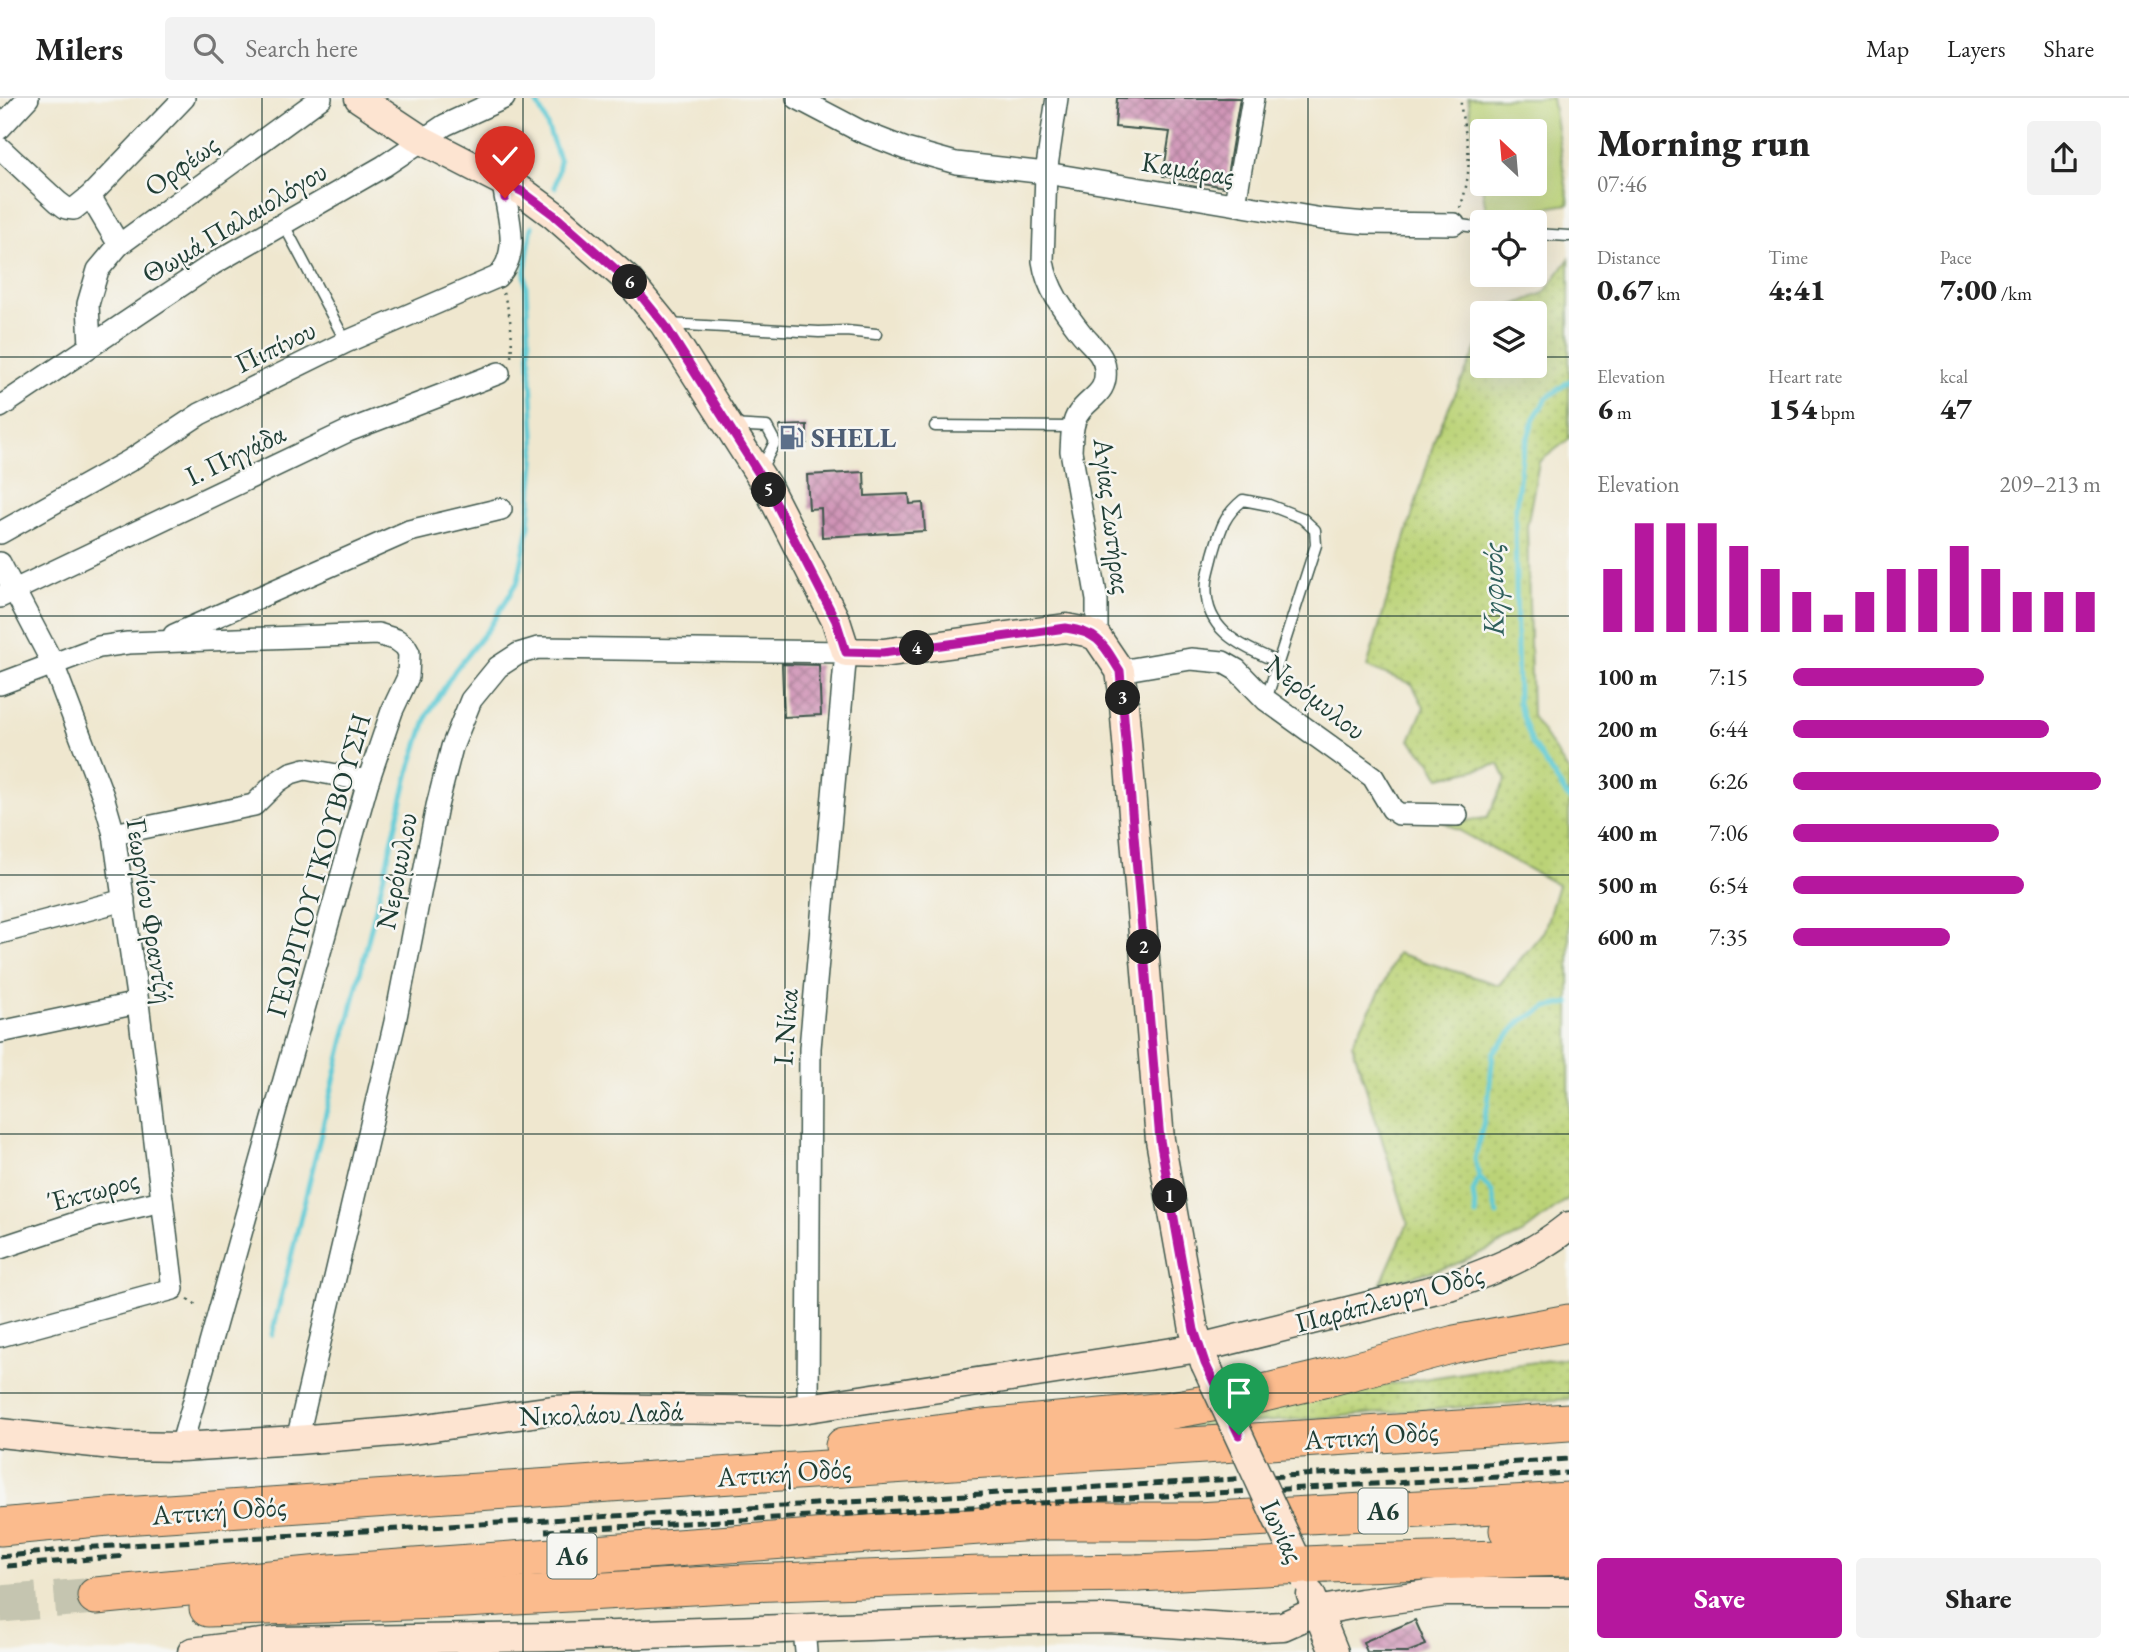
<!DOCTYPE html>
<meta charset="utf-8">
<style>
:root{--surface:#fff;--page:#f2f2f2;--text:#222;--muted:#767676;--line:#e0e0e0;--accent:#b5179e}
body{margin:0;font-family:"EB Garamond",serif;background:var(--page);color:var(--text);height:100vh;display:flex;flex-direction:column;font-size:26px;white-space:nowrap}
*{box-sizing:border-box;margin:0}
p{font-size:23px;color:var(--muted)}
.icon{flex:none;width:38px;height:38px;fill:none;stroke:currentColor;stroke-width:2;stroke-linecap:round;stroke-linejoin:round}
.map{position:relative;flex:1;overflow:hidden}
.side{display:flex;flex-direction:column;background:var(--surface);width:560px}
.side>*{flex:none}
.needle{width:46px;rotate:334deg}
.fabs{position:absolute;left:1470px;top:21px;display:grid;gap:14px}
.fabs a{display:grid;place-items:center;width:77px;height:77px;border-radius:7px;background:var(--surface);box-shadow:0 7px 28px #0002;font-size:35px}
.pin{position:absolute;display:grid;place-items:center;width:60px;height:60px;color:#fff;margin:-72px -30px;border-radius:50% 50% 50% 0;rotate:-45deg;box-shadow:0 0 7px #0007}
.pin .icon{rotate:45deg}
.km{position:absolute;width:35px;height:35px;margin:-18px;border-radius:50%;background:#222;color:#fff;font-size:19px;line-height:35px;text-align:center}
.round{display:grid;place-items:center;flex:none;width:74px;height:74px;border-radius:7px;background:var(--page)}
.head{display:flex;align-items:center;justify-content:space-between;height:119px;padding:0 28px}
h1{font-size:38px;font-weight:800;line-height:52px}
.figures{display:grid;grid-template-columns:repeat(3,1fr);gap:10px;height:119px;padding:7px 28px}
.figures div{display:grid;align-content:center}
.figures b{font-size:30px;font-weight:800}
.figures small{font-size:19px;font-weight:400}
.figures p{font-size:19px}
.chart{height:196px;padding:14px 28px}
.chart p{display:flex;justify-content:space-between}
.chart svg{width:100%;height:126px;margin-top:7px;stroke:var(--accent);stroke-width:6}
.primary-button{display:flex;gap:14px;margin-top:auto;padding:14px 28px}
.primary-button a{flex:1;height:80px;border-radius:7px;background:var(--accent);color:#fff;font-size:28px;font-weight:800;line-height:80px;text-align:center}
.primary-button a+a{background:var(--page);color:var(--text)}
ul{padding:0 28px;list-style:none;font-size:23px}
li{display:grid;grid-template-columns:112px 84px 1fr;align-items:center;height:52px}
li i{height:18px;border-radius:9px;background:var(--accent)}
header{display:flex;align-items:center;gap:42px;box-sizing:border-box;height:98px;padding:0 35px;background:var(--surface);border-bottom:2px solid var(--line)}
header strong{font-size:33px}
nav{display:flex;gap:38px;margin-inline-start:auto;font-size:24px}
.search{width:490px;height:63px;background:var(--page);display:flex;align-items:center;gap:18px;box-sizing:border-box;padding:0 24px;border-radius:7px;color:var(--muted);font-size:26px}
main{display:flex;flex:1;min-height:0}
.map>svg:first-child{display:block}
.grass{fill:url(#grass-dots);stroke:#6d8856;stroke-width:2}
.pitch{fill:#bbd377;stroke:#6d8856;stroke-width:2;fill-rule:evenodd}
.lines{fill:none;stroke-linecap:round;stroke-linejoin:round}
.stream{stroke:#5ecad5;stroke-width:5}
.building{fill:url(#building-cross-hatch)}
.highway-tunnel{stroke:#c5c5b0;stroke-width:37;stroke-dasharray:37 18;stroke-linecap:butt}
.lane-casing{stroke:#3e564b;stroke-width:13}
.street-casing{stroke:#3e564b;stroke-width:24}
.secondary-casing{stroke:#3e564b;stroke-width:31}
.highway-casing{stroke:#3e564b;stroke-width:39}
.path{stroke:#3e564b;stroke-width:2.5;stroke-dasharray:2 5;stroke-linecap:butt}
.lane{stroke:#fff;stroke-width:10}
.street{stroke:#fff;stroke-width:21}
.secondary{stroke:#fde4d1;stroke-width:28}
.highway{stroke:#fbbb8d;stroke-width:37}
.rail{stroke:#1f3d34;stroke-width:5;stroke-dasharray:10 5;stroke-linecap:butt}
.secondary-bridge-casing{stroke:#3e564b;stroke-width:31;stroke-linecap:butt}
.highway-bridge-casing{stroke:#3e564b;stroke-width:39;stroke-linecap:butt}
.secondary-bridge{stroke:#fde4d1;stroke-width:28}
.highway-bridge{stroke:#fbbb8d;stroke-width:37}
.route-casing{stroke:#fff;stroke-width:14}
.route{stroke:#b5179e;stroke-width:9}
.grid{fill:none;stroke:#1f3d34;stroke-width:2;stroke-opacity:0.55}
.labels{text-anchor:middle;stroke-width:5;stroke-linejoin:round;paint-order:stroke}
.shield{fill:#f6f6f2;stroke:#60746d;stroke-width:2}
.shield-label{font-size:26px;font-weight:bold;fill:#1f3d34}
.street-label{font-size:28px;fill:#1f3d34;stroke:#f6f6f2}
.service-label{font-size:28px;font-weight:bold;fill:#4e5e75;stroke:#f6f6f2;text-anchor:start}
.water-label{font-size:30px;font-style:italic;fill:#2f605c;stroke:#f6f6f2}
</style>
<header>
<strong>Milers</strong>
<div class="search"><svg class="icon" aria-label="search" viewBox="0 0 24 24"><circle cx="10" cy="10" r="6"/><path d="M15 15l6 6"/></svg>Search here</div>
<nav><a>Map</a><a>Layers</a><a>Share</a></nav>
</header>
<main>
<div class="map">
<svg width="1569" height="1554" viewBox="0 0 1569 1554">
<defs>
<pattern id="grass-dots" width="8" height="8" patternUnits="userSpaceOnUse" patternTransform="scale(1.75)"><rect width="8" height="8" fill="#bbd377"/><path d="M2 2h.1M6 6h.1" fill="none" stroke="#a0b668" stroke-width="1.8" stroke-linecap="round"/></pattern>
<pattern id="building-cross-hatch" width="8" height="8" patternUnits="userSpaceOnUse" patternTransform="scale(1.75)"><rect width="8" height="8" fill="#cf92b5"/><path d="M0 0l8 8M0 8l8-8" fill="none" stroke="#a77894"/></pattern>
</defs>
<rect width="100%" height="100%" fill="#f6f6f2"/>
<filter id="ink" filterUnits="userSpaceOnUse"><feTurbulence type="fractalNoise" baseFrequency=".0143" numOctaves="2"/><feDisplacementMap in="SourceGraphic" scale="14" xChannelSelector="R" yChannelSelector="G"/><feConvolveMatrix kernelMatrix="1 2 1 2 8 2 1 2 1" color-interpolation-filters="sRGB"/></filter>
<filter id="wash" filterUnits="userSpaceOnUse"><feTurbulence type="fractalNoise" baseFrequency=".00686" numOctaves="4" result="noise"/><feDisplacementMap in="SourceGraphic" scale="28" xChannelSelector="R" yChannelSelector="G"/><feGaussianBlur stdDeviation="1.57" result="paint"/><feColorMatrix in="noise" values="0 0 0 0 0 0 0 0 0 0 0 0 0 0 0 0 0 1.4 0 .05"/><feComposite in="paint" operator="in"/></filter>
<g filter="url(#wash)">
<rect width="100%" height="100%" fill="#efe7cf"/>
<g class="grass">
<polygon points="1569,161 1569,341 1539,364 1527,428 1532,618 1569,674 1569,1100 1522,1136 1454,1167 1380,1187 1408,1125 1352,945 1384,886 1397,855 1499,887 1544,833 1558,787 1445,725 1487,720 1506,681 1499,666 1440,680 1431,664 1410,642 1424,609 1412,586 1367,569 1436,337 1482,239 1482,268 1535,268 1535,215 1495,215 1544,195"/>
<polygon points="1569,1259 1569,1301 1013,1343"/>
</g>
<path class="pitch" d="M 1468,0 L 1552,0 L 1569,106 L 1487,119 ZM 1482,33 L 1535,33 L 1535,86 L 1482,86 Z"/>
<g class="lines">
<g class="stream">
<polyline points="534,0 544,19 560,63 555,89"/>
<polyline points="1569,283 1547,300 1534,320 1522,358 1515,416 1518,605 1532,645 1569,701"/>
<polyline points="1476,1117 1473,1094 1479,1079"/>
<polyline points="1497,1117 1492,1094 1479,1079 1475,1061 1488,1005 1493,955 1521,923 1548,909 1569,905"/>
<polyline points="272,1237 409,674 428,616 455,572 489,530 518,483 529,428 535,353 525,172 532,128"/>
</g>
</g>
<g id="blocks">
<g class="building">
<polygon points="1117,0 1240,0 1225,89 1163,78 1170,34 1115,29"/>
<polygon points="807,327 807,345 783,346 780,328"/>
<polygon points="864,374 865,398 909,396 910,406 923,405 925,433 822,439 821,410 809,411 807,377"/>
<polygon points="782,566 819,567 821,617 784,619"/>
<polygon points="1415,1522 1426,1547 1408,1554 1367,1554 1363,1544"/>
</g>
</g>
</g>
<g filter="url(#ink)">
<use href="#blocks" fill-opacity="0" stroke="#3e564b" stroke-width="2"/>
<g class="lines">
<polyline class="highway-tunnel" points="0,1506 96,1498"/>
<defs>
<g id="lane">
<polyline points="283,125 346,244"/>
<polyline points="1454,126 1482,130"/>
<polyline points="1535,136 1569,138"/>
<polyline points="667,226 819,234 846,233 876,236"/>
<polyline points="731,327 767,329 775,344 760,373"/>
<polyline points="935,328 1073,329"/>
<path d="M 1266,602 L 1316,447 L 1315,432 L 1302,420 L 1269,407 L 1243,402 C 1223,418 1220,433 1213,457 C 1211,466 1208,475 1207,483 C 1201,532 1241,548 1278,564"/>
</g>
<g id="street">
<polyline points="797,0 860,33 906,51 956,65 1046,75 1322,121 1366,125 1454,126"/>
<path d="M 1057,0 L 1046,75 L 1043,163 C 1047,191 1064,213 1081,235 C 1090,246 1104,256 1105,271 C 1108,296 1089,299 1078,316 C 1071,326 1072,341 1071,353 L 1097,502 L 1097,539"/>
<polyline points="0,30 28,0"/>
<polyline points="0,50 58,104 66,110 74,111 90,98 184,0"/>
<polyline points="90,98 119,147 321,0"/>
<polyline points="1235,106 1253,0"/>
<polyline points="90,248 88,206 98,172 119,147"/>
<polyline points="0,309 213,166 384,68 445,27 504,0"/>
<path d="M 0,435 L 129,363 L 200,316 L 346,244 L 497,179 C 523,154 506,115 503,84"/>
<polyline points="0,465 53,566 103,698 114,736 138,905 173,1191 0,1238"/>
<polyline points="0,499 348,333 499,275"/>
<polyline points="174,537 409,433 501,411"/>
<polyline points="1120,573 1191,561 1223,564 1237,572 1266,602 1373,679 1392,711 1399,716 1457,717"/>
<polyline points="0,586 99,549 128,545 378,536 397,542 405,548 409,555 408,579 392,613 368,683 181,1349"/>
<polyline points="114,736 254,707 277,684 291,675 305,671 368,683"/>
<polyline points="0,835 124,802"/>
<polyline points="0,934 138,905"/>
<polyline points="0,1150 97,1118 162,1103"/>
<polyline points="297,1342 395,924 437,708 452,649 471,602 498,569 518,556 538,550 846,554 810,950 808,1310"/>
<polyline points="804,1531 806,1554"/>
</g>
<g id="secondary">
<polyline points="359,0 422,42 523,94 554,117 629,183 664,226 768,390 836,523 846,554 883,555 1066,530 1086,534 1097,539 1120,573 1123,595 1160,1042 1194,1232 1205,1265"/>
<path d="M 0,1335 L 122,1348 L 181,1349 L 297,1342 L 405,1333 L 553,1312 L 596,1310 L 783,1313 L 808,1310 L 1199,1250 L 1449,1188 C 1492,1173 1533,1157 1569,1128"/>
<polyline points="1311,1497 1334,1554"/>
<polyline points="192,1554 277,1543 559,1539 1039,1522 1109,1521 1242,1530 1283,1528 1317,1513 1361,1505 1445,1494 1569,1494"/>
</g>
<g id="highway">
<polyline points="844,1348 983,1330 1166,1313 1251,1298 1331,1279 1455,1246 1569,1225"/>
<polyline points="0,1429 108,1419 654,1382 1569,1324"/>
<polyline points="1508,1432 1569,1429"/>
<polyline points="1327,1466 1569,1459"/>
<polyline points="96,1498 331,1475 1048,1423 1197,1423 1569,1403"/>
<polyline points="208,1510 465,1501 744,1485 981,1477 1137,1475"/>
</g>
</defs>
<use href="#lane" class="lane-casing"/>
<use href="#street" class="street-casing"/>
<use href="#secondary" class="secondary-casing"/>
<use href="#highway" class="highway-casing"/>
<g class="path">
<path d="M 1460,110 C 1467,91 1470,70 1468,50 C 1466,32 1460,17 1461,0"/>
<path d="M 503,195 C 511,216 513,238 511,260"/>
<polyline points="188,1201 199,1209"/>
</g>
<use href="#lane" class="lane"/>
<use href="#street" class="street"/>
<use href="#secondary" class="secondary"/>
<use href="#highway" class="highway"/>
<g class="rail">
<polyline points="545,1433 1569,1375"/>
<polyline points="0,1459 79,1450 1569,1361"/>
<polyline points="7,1468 126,1458"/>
</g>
<defs>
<polyline id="secondary-bridge" points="1205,1265 1306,1482"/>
<polyline id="highway-bridge" points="1137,1475 1327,1466"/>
</defs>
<use href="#secondary-bridge" class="secondary-bridge-casing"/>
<use href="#highway-bridge" class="highway-bridge-casing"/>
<use href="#secondary-bridge" class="secondary-bridge"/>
<use href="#highway-bridge" class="highway-bridge"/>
</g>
</g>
<g class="lines" filter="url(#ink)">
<defs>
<path id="route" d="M 505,100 L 503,84 L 523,94 L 554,117 L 629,183 L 664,226 L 768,390 L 836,523 L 846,554 L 883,555 L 1066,530 C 1100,535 1103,546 1120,573 L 1160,1042 L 1194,1232 L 1205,1265 L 1239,1337"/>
</defs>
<use href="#route" class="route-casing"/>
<use href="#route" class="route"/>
</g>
<path class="grid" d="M 262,0 L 262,1554M 523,0 L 523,1554M 785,0 L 785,1554M 1046,0 L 1046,1554M 1308,0 L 1308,1554M 0,259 L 1482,259M 1535,259 L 1569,259M 0,518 L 1569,518M 0,777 L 1569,777M 0,1036 L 1569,1036M 0,1295 L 1569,1295"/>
<defs>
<symbol id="fuel-bare" viewBox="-9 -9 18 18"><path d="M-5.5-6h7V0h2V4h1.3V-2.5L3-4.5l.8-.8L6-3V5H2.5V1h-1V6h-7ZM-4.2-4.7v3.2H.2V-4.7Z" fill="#5c6f8a" stroke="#f6f6f2" stroke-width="2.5" paint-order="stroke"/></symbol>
</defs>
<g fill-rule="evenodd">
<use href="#fuel-bare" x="774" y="322" width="35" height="35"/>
</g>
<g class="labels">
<g class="shield">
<rect x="1358.5" y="1390.5" width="49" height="45" rx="5"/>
<rect x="547.5" y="1435.5" width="49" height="45" rx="5"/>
</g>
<g class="shield-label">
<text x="1383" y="1422">Α6</text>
<text x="572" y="1467">Α6</text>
</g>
<g class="street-label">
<text transform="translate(181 67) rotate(-36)" y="10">Ορφέως</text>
<text transform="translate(1188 70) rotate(9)" y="10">Καμάρας</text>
<text transform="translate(234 124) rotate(-31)" y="10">Θωμά Παλαιολόγου</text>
<text transform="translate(275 248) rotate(-26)" y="10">Πιπίνου</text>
<text transform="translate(235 356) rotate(-26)" y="10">Ι. Πηγάδα</text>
<text transform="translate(1113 418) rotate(83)" y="10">Αγίας Σωτήρας</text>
<text transform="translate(1316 599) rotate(38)" y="10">Νερόμυλου</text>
<text transform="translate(318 767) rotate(-74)" y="10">ΓΕΩΡΓΙΟΥ ΓΚΟΥΒΟΥΣΗ</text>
<text transform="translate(396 773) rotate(-79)" y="10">Νερόμυλου</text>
<text transform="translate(151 813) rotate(81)" y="10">Γεωργίου Φραντζή</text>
<text transform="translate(785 929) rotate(-86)" y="10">Ι. Νίκα</text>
<text transform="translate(93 1092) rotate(-15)" y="10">Έκτωρος</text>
<text transform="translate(1389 1200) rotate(-15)" y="10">Παράπλευρη Οδός</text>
<text transform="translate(601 1315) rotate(-2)" y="10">Νικολάου Λαδά</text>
<text transform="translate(1371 1337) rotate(-4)" y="10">Αττική Οδός</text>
<text transform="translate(784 1374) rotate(-4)" y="10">Αττική Οδός</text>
<text transform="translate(219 1412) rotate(-4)" y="10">Αττική Οδός</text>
<text transform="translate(1283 1433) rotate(65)" y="10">Ιωνίας</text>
</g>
<g class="service-label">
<text x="811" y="349">SHELL</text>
</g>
<g class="water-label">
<text transform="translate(1493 491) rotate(-91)" y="10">Κηφισός</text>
</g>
</g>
</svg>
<div class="fabs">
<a><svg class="needle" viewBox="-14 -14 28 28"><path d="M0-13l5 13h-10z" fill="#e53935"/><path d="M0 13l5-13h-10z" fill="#767676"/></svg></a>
<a><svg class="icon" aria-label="locate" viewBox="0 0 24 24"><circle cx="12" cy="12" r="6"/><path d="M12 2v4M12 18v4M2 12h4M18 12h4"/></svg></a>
<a><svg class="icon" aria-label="layers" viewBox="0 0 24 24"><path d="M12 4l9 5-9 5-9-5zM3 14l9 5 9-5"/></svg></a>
</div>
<div class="pin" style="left:1239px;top:1337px;background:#1e9e55"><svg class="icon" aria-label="arrive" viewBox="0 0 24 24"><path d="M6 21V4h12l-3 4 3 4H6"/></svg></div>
<div class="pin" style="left:505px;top:100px;background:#d93025"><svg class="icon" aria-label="check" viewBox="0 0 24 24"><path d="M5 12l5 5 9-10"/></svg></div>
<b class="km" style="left:1170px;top:1098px">1</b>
<b class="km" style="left:1144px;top:849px">2</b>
<b class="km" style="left:1123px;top:600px">3</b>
<b class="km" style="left:917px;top:550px">4</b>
<b class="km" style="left:769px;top:392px">5</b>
<b class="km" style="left:630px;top:184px">6</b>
</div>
<section class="side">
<div class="head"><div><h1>Morning run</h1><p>07:46</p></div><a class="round"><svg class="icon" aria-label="share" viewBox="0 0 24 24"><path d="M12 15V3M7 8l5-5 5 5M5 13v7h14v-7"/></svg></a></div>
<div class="figures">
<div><p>Distance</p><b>0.67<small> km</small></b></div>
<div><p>Time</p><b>4:41</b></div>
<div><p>Pace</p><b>7:00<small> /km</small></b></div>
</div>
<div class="figures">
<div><p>Elevation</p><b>6<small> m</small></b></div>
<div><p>Heart rate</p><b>154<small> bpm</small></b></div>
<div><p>kcal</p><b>47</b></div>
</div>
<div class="chart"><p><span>Elevation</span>209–213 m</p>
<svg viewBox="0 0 160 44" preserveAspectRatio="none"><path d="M5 44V22M15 44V6M25 44V6M35 44V6M45 44V14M55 44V22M65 44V30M75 44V38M85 44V30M95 44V22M105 44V22M115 44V14M125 44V22M135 44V30M145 44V30M155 44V30"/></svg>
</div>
<ul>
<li><b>100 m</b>7:15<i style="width:62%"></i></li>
<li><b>200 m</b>6:44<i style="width:83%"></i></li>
<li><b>300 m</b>6:26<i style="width:100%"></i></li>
<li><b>400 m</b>7:06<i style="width:67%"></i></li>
<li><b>500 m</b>6:54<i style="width:75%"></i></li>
<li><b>600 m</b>7:35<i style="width:51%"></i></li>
</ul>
<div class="primary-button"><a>Save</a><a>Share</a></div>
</section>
</main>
